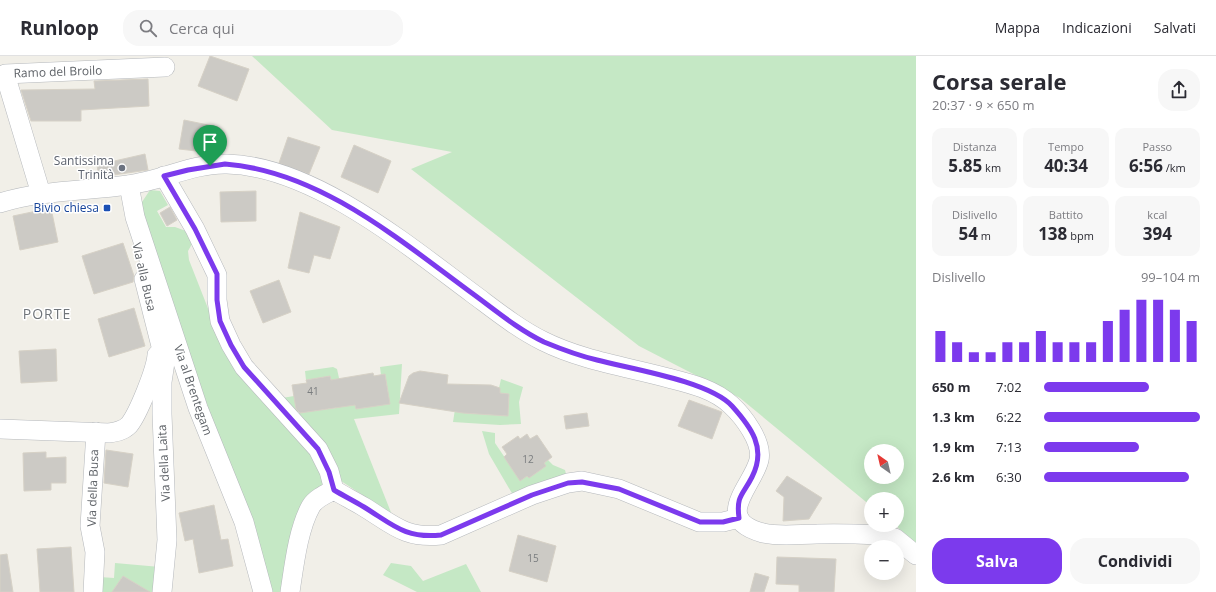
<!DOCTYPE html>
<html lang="it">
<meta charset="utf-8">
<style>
:root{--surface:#fff;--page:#f7f7f7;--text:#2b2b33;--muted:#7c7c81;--line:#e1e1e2;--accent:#7c3aed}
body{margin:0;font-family:"Open Sans",sans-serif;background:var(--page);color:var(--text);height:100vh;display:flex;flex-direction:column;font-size:15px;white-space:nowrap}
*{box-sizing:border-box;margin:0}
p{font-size:13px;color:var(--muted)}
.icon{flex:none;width:22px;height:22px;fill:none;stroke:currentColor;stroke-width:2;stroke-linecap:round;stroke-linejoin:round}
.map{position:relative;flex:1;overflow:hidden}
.sheet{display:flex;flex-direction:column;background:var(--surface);width:300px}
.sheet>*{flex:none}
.needle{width:26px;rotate:326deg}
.buttons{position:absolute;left:864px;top:388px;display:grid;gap:8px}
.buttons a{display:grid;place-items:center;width:40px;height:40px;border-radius:50%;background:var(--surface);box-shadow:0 4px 16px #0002;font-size:20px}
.pin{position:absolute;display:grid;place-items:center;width:34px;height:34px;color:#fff;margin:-41px -17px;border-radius:50% 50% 50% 0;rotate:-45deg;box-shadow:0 0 4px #0007}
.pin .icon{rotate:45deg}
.round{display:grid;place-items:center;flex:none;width:42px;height:42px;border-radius:16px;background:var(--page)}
.headline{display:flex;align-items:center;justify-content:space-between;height:68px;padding:0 16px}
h1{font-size:22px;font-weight:700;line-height:30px}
.metrics{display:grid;grid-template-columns:repeat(3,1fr);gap:6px;height:68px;padding:4px 16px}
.metrics div{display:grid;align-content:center;border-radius:10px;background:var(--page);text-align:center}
.metrics b{font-size:17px;font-weight:700}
.metrics small{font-size:11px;font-weight:400}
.metrics p{font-size:11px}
.chart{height:112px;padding:8px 16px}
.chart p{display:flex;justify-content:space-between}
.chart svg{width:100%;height:72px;margin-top:4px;stroke:var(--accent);stroke-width:6}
.button{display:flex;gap:8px;margin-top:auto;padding:8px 16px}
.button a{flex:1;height:46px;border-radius:16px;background:var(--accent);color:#fff;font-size:16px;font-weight:700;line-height:46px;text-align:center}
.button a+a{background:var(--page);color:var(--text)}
ul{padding:0 16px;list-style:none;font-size:13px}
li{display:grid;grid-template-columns:64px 48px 1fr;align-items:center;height:30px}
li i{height:10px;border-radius:5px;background:var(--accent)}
header{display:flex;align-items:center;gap:24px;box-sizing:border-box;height:56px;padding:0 20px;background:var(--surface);border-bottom:1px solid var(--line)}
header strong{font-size:19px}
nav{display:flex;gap:22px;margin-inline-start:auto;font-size:14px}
.search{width:280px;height:36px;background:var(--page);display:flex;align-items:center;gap:10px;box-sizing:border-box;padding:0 14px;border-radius:16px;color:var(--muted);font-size:15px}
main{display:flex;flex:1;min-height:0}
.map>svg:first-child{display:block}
.green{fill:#c5e8c5;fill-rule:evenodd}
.building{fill:#cccac5;stroke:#d6d1c6}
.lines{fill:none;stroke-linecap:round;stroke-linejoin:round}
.minor-casing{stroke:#b5b8bc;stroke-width:20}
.minor{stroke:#fff;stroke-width:19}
.route-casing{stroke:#fff;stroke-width:8}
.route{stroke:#7c3aed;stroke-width:5}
.worship-dot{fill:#6b7280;stroke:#fff;stroke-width:1.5}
.transit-dot{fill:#1a4fb4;stroke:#fff;stroke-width:1.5}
.labels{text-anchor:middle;stroke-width:3;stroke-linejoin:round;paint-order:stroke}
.number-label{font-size:10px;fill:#7a7d7f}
.street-label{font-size:12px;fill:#5f6368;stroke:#fff}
.worship-label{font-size:12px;fill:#5b616d;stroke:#fff;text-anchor:end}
.transit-label{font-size:12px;fill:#164399;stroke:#fff;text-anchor:end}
.quarter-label{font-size:14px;letter-spacing:1px;fill:#70757a;stroke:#fff}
</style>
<header>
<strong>Runloop</strong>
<div class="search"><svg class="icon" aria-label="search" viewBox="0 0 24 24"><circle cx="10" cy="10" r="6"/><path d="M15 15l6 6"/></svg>Cerca qui</div>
<nav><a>Mappa</a><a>Indicazioni</a><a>Salvati</a></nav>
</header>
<main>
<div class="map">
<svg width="916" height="536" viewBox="0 0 916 536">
<rect width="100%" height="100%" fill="#f1efe8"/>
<g class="green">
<path d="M 252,0 L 916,0 L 916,487 L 895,469 L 897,469 L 897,443 L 871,443 L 871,450 L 740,342 L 639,290 L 411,113 L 452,96 L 332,74 ZM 871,395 L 897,395 L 897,421 L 871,421 Z"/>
<path d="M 150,134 L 160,135 L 168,149 L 157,155 L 166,171 L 175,171 L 186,175 L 192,188 L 188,195 L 189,204 L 211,260 L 317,405 L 324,427 C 317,437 306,438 301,449 L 283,536 L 266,536 L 227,407 L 142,159 L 142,146 Z"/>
<polygon points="402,308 399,358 354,363 394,464 364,440 338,423 282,342 294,340 298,357 336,352 330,320 306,324 305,315 333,311 337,313 341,331 352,333 356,353 386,348 388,336 385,319 381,319 380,311"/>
<polygon points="501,323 523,331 519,346 521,368 500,369 453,366 459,328 465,329 464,357 508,360 509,338 500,337 499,332"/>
<polygon points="482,375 495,377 495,387 520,424 527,420 529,422 545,410 544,407 548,404 553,409 565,414 566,418 513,439 489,398"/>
<polygon points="115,507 160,511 157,536 144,536 146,534 123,520 115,532 115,536 99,536 100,521 114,522"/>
<polygon points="391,507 411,510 423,525 466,508 481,536 417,536 383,519"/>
</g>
<g class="building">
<polygon points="210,0 249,13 237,45 198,30"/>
<polygon points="148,23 149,50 81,54 81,65 31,65 21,34 95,33 94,25"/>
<polygon points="184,64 218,71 214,97 179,93"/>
<polygon points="288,81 320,91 309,118 279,107"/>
<polygon points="354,89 391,105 378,137 341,121"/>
<polygon points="145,98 148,114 99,121 97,109"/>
<polygon points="256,135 256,165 221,166 220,136"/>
<polygon points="170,151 177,164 167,170 160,157"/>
<polygon points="51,152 58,186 20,194 13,160"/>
<polygon points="300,156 340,171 330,203 314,199 309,217 288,212"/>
<polygon points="123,187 134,220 133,226 94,238 82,200"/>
<polygon points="279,224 291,256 263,267 250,235"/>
<polygon points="134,252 145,290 109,301 98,263"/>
<polygon points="56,293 57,325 21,327 19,295"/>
<polygon points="420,315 448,319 447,328 491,329 500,332 500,337 509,338 508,360 463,357 399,347 409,320 413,317"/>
<polygon points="373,317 374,320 385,318 390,348 356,353 355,349 300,357 296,353 292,329 307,327 306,324 330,320 331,324"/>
<polygon points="689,344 722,356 712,383 678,370"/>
<polygon points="587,357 589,370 566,373 564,360"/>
<polygon points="527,378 530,383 537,379 552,401 544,407 546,410 529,422 527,420 520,425 504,401 507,398 502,391 518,380 520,383"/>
<polygon points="106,394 133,398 128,431 104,427"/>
<polygon points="46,396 46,402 66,401 66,427 51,427 51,434 24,435 23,397"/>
<polygon points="787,420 822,442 809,463 783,465 784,441 776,435"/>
<polygon points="214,449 221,484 228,483 233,510 199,517 193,483 185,485 179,457"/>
<polygon points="518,479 556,490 547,526 509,515"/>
<polygon points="71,491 74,536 40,536 37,493"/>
<polygon points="7,498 13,536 0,536 0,499"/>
<polygon points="777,501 836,503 834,536 799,536 799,529 776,528"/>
<polygon points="755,517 769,521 764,536 750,536"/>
<polygon points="123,520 150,536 112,536"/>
</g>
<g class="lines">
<defs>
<g id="minor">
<polyline points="164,120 195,173 217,219 217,244 220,265 231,289 244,311 318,393 329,415 334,434"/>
<polyline points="129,129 135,161 198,352 244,466 263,536"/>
<polyline points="41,138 5,18 165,11"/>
<path d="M 0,147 C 41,134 85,135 128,129 C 161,125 193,107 227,108 C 312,110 406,188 472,237 C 495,254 517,272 543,285 C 583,305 629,311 672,323 C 692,328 715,334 731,349 C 743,360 763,386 759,404 C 753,430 711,463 763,477 C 780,481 800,478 817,478 C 838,477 860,478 881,479 L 895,482 L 916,499"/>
<polyline points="144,223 165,306 162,326 162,358 167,484 162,536"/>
<path d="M 0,373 L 109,377 C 116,376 123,375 129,369 C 138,358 156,314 157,299"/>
<polyline points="93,536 95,496 90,470 96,376"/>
<path d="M 290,536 C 294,510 298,473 311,450 C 316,442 326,438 334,434 C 344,440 354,445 364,451 C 392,468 405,483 441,479 L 532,439 L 568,427 L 582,425 L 619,433 L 699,466 L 723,466 L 739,462"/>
</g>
</defs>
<use href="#minor" class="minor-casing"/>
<use href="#minor" class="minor"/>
</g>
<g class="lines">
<defs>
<path id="route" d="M 225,108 C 318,115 397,182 469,235 C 494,253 517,273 544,286 C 561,293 580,300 597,304 C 631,313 709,325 732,350 C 751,371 767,392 752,421 C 743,439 736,439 739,462 L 723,466 L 700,466 L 619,433 L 582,426 L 568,427 L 532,439 L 441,479 C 405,483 392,468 364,451 C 354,445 344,440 334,434 L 329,416 L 318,393 L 244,311 L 231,289 L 220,265 L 217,244 L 217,218 L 195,173 L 164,120 L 188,114 Z"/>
</defs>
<use href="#route" class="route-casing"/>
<use href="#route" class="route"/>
</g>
<circle class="worship-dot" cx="122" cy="112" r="4"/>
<rect class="transit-dot" x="103" y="148" width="8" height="8" rx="2"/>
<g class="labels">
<g class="number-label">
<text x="313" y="339">41</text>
<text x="528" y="407">12</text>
<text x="533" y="506">15</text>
</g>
<g class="street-label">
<text transform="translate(58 16) rotate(-2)" y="4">Ramo del Broilo</text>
<text transform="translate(144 221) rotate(77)" y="4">Via alla Busa</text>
<text transform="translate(193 334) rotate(71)" y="4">Via al Brentegam</text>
<text transform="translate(164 407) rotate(-93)" y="4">Via della Laita</text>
<text transform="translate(93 432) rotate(-88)" y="4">Via della Busa</text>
</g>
<g class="worship-label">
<text x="114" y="109">Santissima<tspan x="114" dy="14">Trinità</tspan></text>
</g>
<g class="transit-label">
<text x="99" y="156">Bivio chiesa</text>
</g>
<g class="quarter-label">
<text x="47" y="263">PORTE</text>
</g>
</g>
</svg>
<div class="buttons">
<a><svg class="needle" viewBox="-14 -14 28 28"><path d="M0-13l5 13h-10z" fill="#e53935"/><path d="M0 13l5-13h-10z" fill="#7c7c81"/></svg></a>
<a>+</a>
<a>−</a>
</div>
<div class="pin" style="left:210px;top:110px;background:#1e9e55"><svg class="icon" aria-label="arrive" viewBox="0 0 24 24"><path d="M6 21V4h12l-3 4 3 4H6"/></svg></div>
</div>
<section class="sheet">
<div class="headline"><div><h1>Corsa serale</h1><p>20:37 · 9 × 650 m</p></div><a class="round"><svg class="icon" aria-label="share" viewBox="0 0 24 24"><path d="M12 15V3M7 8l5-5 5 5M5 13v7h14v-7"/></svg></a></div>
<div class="metrics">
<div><p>Distanza</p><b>5.85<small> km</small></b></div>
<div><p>Tempo</p><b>40:34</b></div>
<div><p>Passo</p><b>6:56<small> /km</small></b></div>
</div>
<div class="metrics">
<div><p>Dislivello</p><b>54<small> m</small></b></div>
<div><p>Battito</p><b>138<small> bpm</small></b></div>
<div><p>kcal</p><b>394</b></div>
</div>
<div class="chart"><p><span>Dislivello</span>99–104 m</p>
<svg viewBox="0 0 160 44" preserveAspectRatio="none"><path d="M5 44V25M15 44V32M25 44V38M35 44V38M45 44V32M55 44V32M65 44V25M75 44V32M85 44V32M95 44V32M105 44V19M115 44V12M125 44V6M135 44V6M145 44V12M155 44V19"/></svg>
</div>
<ul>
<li><b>650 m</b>7:02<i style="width:67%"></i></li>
<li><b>1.3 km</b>6:22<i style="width:100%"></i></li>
<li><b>1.9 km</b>7:13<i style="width:61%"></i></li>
<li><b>2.6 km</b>6:30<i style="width:93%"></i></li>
</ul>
<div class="button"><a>Salva</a><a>Condividi</a></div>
</section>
</main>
